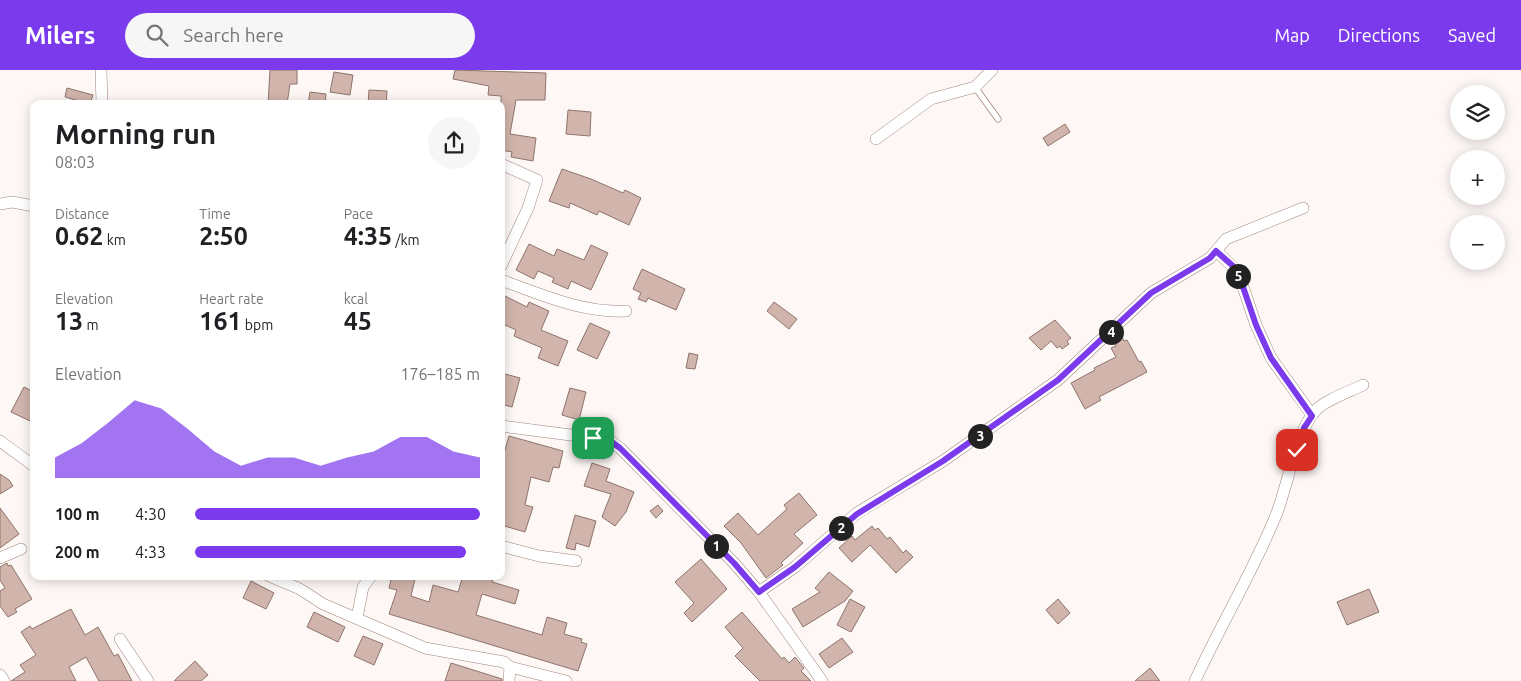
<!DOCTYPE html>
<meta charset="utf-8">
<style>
:root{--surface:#fff;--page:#f6f6f6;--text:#202124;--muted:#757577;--accent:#7c3aed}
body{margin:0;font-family:Ubuntu,sans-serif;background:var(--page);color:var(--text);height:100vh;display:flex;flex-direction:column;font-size:19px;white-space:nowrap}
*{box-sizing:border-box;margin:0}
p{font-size:16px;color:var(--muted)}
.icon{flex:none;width:28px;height:28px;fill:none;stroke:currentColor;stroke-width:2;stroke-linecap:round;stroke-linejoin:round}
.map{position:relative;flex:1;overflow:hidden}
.drawer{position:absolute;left:30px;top:30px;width:475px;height:480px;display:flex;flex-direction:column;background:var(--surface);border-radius:10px;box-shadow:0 2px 12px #0003}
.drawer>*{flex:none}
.controls{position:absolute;left:1450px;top:15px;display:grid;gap:10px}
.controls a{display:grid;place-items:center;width:55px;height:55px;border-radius:50%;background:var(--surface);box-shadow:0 2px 12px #0003;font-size:25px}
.pin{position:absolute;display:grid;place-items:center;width:42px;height:42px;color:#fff;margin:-21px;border-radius:10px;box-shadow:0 2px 8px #0006}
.km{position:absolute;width:25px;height:25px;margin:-12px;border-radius:50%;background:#222;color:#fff;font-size:14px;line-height:25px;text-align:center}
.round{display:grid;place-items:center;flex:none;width:52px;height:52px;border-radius:26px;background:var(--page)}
.overview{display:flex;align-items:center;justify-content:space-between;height:85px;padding:0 25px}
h1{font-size:28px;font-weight:600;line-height:38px}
.metrics{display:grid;grid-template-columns:repeat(3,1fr);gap:8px;height:85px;padding:5px 25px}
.metrics div{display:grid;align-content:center}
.metrics b{font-size:25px;font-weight:600}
.metrics small{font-size:14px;font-weight:400}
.metrics p{font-size:14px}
.chart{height:140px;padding:10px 25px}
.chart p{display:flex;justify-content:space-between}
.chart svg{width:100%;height:90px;margin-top:5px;fill:var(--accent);opacity:.7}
ul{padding:0 25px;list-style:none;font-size:16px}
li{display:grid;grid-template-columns:80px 60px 1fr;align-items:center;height:38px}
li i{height:12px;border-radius:6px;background:var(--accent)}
header{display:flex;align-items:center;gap:30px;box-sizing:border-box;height:70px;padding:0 25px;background:var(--accent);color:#fff}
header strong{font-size:24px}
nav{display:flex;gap:28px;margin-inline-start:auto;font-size:18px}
.search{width:350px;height:45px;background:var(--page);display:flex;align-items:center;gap:12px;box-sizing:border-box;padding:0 18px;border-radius:28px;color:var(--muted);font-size:19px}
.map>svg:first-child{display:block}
.building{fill:#d1b4ab;stroke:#8e746b}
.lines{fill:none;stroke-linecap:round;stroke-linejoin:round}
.lane-casing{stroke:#a1857d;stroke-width:7}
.street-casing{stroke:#a1857d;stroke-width:12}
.lane{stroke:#fff;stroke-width:5.5}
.street{stroke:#fff;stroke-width:11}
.route-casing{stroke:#fff;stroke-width:10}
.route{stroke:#7c3aed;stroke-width:6}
</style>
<header>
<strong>Milers</strong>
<div class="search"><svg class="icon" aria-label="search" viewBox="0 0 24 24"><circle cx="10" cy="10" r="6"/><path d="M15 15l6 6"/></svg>Search here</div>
<nav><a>Map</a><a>Directions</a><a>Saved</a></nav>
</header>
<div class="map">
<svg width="1521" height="611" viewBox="0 0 1521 611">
<rect width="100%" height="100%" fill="#fdf7f5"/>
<g class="building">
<polygon points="270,0 297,0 297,14 290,14 287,34 268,34"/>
<polygon points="455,0 546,3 545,30 516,30 510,64 536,68 533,91 511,87 512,82 501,80 501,26 488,25 489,16 453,9"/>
<polygon points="334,2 353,5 350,25 330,22"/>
<polygon points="67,18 93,25 90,34 65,27"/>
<polygon points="369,20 387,21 386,34 368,34"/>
<polygon points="310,22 326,24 325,34 308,34"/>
<polygon points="568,40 591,42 590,66 566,64"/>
<polygon points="1065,54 1070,62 1048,76 1043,68"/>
<polygon points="562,99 591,109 623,123 625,120 641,128 629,155 599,141 597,145 570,133 569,138 549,131"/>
<polygon points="529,174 554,186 557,179 584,190 591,175 608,183 591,220 571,211 568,219 552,212 554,208 538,201 534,209 516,200"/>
<polygon points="642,199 685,219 676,240 648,228 646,232 638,229 641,223 633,219"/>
<polygon points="505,226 527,237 529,232 549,241 541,260 568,271 558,296 538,288 542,278 514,266 516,260 501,253 501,234"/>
<polygon points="774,232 797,249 789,259 767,241"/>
<polygon points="1055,250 1071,268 1067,271 1069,274 1062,279 1060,276 1057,278 1051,271 1041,280 1029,268"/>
<polygon points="590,253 610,262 597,289 577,280"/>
<polygon points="1122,267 1124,271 1127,270 1139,292 1141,291 1147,302 1099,327 1101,330 1085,339 1071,313 1095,300 1094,298 1116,287 1111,278 1116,276 1114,271"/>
<polygon points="689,283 698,285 695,299 686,298"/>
<polygon points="501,303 520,308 512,337 501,334"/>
<polygon points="24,317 34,322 34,343 30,351 11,342"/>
<polygon points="570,318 586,322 579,350 562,345"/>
<polygon points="509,366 563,381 559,398 553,397 549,412 531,407 525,435 533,437 525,462 501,455 501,394"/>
<polygon points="592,393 610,399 606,411 634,422 626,442 615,456 602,447 611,424 584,416"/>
<polygon points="0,404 9,410 13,416 0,424"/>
<polygon points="799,423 817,445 794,464 803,473 781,493 783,495 766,508 741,473 724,456 738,443 758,465 787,439 784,435"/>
<polygon points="658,435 663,441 656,448 650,441"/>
<polygon points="0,438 19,464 0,478"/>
<polygon points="575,445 596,451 589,477 576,473 575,480 566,478"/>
<polygon points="872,456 875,460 878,458 887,469 890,467 903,483 906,480 913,487 896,503 870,475 852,492 839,478 852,466 855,470"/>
<polygon points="701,489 727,519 692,552 684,543 694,533 675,512"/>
<polygon points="7,493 8,496 11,495 32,529 15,539 17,542 8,547 0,536 0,521 5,518 0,510 0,497"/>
<polygon points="829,502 853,521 845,531 803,557 792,539 820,522 815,518"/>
<polygon points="392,506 415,509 411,526 429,532 433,515 458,522 463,506 494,506 492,512 519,520 515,534 482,524 476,545 542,565 547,547 567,553 564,564 582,569 581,572 587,574 578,601 389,544 397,520 389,518"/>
<polygon points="251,511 274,523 266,539 243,528"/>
<polygon points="1369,519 1379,542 1347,555 1337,532"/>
<polygon points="850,529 865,537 851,562 837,555"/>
<polygon points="1058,529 1070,543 1058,554 1046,540"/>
<polygon points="71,539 85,565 98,557 114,586 118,584 132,611 99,611 86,587 69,597 76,611 11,611 25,602 20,595 36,585 21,562 30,556 32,559"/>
<polygon points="314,542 345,557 338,572 307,557"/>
<polygon points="742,542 782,589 784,587 789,593 795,587 804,598 801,601 811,611 760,611 735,586 743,578 725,557"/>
<polygon points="363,566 383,574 374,595 354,586"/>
<polygon points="842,568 853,582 829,598 819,584"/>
<polygon points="195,591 208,605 201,611 174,611"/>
<polygon points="451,593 502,609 502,611 445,611"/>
<polygon points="1150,598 1160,611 1135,611"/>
</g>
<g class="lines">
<defs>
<polyline id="lane" points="975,17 998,49"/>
<g id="street">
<polyline points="101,0 102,34"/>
<polyline points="876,69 931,29 975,17 992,0"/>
<polyline points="501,94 537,110 528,138 501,196"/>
<polyline points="0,134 12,132 34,136"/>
<polyline points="1216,181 1233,197 1242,214 1256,255 1271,288 1312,345"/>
<path d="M 501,210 C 542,225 582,243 626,241"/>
<polyline points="501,356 609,370 620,378 734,493 759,522 822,611"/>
<polyline points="0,371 34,396"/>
<polyline points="501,476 539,486 576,491"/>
<polyline points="0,488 21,479"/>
<polyline points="269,506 300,519 323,534 425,578 504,592 510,597 566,611"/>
<polyline points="759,522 795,497 857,443 943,391 1058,310 1151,223 1210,188 1226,169 1303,138"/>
<polyline points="357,548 363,517 371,506"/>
<polyline points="120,569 148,611"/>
<polyline points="0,605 4,611"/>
<polyline points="509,611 510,597"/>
<path d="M 1195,611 C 1220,556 1251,505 1274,450 C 1288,419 1294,364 1316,340 C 1325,330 1351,321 1363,315"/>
</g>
</defs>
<use href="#lane" class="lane-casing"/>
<use href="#street" class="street-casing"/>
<use href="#lane" class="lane"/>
<use href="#street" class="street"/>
</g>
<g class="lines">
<defs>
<polyline id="route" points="593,368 609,370 620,378 734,493 759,522 795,497 857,444 943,391 1058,310 1151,223 1210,188 1216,181 1233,196 1242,214 1256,255 1271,288 1312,346 1304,358 1297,380"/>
</defs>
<use href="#route" class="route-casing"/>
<use href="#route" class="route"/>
</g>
</svg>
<div class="controls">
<a><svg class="icon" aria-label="layers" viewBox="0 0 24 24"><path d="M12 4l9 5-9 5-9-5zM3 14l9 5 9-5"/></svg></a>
<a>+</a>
<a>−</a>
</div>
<div class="pin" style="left:593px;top:368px;background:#1e9e55"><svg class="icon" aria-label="arrive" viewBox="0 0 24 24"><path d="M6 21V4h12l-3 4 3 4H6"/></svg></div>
<div class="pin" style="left:1297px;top:380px;background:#d93025"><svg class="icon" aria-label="check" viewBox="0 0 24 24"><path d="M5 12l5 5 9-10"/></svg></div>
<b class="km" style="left:716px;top:476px">1</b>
<b class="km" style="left:841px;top:458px">2</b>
<b class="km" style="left:980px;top:366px">3</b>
<b class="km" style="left:1111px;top:262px">4</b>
<b class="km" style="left:1238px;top:206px">5</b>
<section class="drawer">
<div class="overview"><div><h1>Morning run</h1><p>08:03</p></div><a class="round"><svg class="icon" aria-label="share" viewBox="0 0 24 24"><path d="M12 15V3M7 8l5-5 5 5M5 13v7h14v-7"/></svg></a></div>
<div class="metrics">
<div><p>Distance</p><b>0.62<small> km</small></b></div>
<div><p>Time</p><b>2:50</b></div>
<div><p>Pace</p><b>4:35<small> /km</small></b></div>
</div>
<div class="metrics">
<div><p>Elevation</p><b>13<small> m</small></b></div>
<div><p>Heart rate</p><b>161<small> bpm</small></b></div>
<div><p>kcal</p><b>45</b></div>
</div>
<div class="chart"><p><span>Elevation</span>176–185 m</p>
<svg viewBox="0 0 160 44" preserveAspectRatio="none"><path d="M0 44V34L10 27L20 17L30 6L40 10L50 20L60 31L70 38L80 34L90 34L100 38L110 34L120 31L130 24L140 24L150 31L160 34V44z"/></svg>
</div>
<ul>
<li><b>100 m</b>4:30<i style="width:100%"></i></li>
<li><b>200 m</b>4:33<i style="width:95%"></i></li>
</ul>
</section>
</div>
